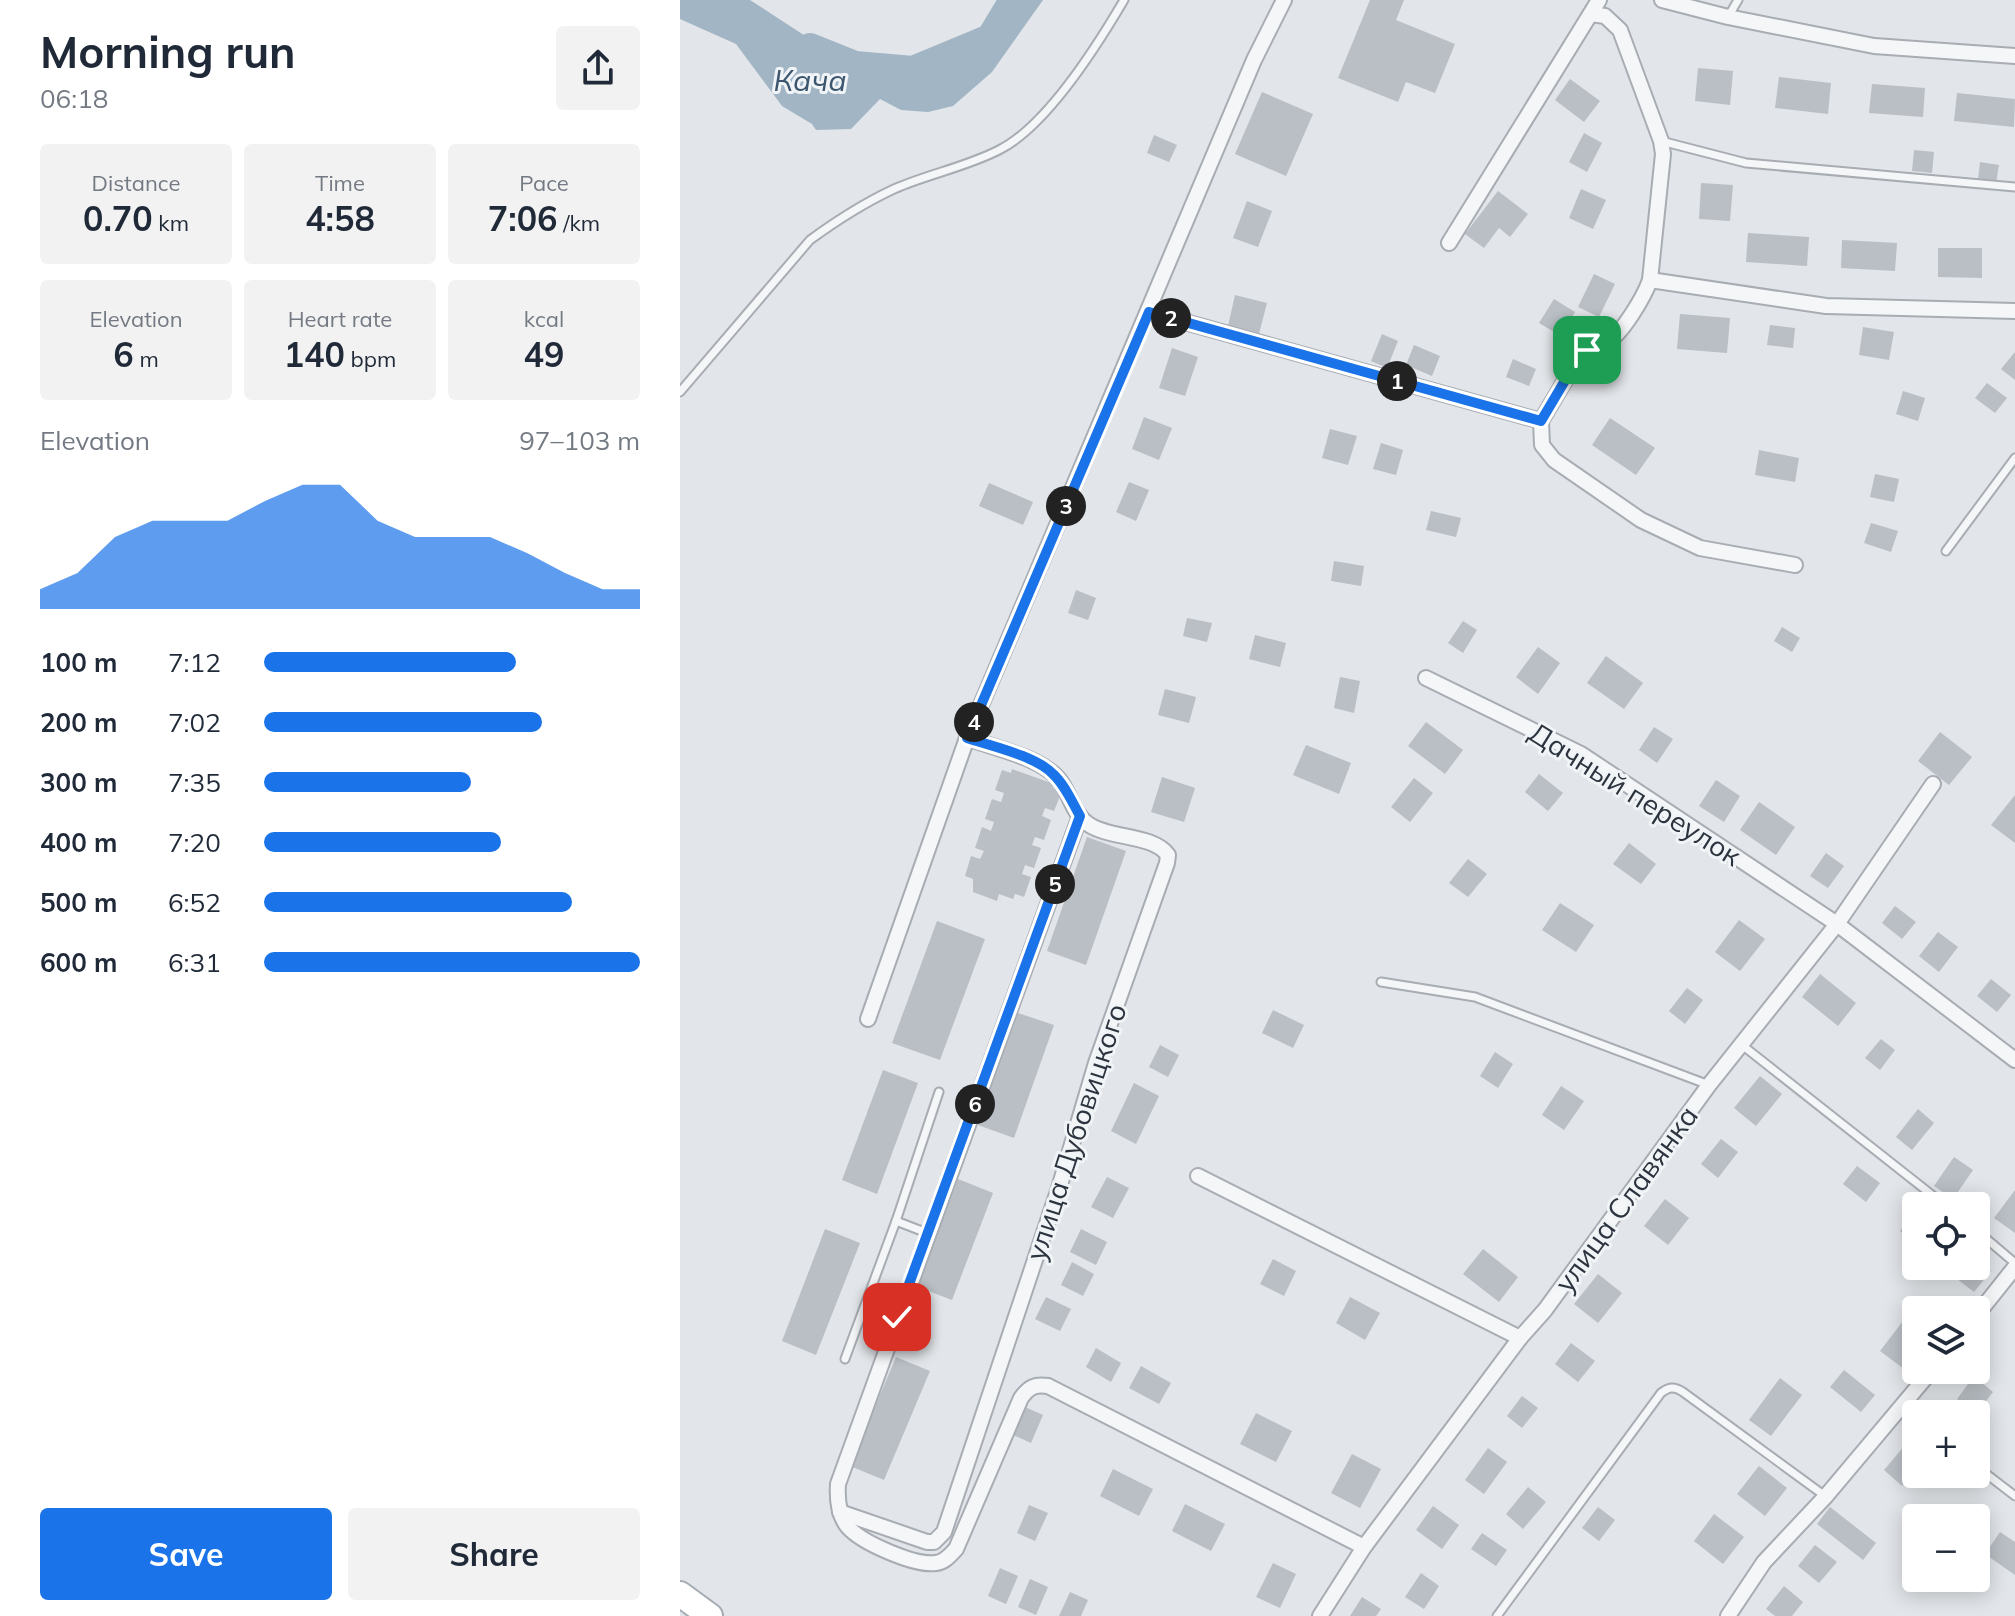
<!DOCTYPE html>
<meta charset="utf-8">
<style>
:root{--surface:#fff;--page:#f2f2f3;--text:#1f2937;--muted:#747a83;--accent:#1a73e8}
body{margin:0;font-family:Mulish,sans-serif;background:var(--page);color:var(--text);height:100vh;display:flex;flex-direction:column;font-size:30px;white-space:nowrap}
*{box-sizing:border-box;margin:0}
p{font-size:26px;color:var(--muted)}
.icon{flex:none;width:44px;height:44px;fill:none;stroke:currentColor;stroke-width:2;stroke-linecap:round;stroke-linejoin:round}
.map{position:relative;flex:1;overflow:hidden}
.side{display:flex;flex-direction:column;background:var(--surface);width:680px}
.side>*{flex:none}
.fabs{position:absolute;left:1222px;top:1192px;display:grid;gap:16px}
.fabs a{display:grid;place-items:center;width:88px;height:88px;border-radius:8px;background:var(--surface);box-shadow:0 4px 20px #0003;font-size:40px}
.pin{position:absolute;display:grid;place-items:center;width:68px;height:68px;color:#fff;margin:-34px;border-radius:16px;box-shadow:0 4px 12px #0006}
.km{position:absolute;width:40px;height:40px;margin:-20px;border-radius:50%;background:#222;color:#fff;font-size:22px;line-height:40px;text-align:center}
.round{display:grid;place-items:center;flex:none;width:84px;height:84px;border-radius:8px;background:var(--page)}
.overview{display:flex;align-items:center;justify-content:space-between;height:136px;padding:0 40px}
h1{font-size:44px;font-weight:700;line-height:60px}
.metrics{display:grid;grid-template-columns:repeat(3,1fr);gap:12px;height:136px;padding:8px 40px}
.metrics div{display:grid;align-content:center;border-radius:8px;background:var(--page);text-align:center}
.metrics b{font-size:34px;font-weight:700}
.metrics small{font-size:22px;font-weight:400}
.metrics p{font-size:22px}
.chart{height:224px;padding:16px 40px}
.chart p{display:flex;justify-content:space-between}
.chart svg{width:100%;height:144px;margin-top:8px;fill:var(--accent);opacity:.7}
.cta{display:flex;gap:16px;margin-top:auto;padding:16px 40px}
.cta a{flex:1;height:92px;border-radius:8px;background:var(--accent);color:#fff;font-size:32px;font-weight:700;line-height:92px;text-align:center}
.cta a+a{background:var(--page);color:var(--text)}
ul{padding:0 40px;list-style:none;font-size:26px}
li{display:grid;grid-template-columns:128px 96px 1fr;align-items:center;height:60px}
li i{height:20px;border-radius:10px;background:var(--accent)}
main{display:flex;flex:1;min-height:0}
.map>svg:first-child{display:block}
.water{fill:#a1b5c5}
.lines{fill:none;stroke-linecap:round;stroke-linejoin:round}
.river{stroke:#a1b5c5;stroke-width:28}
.building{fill:#babfc5}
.lane-casing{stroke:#a8acb3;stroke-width:11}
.street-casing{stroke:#a8acb3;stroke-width:18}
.primary-casing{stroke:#a3abb3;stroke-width:28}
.lane{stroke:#f4f6f8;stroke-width:7}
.street{stroke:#f4f6f8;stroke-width:14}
.primary{stroke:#fff;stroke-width:24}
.route-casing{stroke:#fff;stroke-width:16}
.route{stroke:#1a73e8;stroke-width:10}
.labels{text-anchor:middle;stroke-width:6;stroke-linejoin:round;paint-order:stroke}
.street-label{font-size:28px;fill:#2c343f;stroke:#f1f4f6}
.water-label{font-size:30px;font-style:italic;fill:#3b566e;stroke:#f1f4f6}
</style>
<main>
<section class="side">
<div class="overview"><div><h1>Morning run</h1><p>06:18</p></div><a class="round"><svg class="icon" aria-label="share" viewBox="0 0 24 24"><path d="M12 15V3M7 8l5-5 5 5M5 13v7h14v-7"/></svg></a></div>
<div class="metrics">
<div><p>Distance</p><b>0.70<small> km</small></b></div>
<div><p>Time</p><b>4:58</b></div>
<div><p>Pace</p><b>7:06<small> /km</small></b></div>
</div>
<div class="metrics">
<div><p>Elevation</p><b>6<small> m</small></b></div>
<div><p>Heart rate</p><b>140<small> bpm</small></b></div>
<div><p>kcal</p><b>49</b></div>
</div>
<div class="chart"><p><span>Elevation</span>97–103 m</p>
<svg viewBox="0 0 160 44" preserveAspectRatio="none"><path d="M0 44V38L10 33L20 22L30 17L40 17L50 17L60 11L70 6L80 6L90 17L100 22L110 22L120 22L130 27L140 33L150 38L160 38V44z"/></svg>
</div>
<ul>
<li><b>100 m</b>7:12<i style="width:67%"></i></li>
<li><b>200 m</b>7:02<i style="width:74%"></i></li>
<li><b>300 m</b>7:35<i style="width:55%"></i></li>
<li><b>400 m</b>7:20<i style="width:63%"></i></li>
<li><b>500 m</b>6:52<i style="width:82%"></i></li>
<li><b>600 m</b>6:31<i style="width:100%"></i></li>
</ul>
<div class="cta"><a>Save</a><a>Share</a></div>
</section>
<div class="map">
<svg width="1335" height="1616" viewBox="0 0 1335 1616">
<rect width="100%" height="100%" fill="#e2e5e9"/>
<polygon class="water" points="0,0 70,0 179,71 199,79 239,79 273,62 304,32 319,0 363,0 312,72 273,106 248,112 221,110 200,99 171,129 136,130 132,124 102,106 56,44 0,19"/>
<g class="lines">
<polyline class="river" points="130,47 175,65 233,70 310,38 333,0"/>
</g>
<g class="building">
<polygon points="690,0 724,0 716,20 775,44 755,93 726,82 718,102 658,78"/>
<polygon points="1018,68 1053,71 1050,105 1015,101"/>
<polygon points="1099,77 1151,83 1148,114 1095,108"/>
<polygon points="890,79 920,101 904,122 875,100"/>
<polygon points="1192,84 1245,88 1243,117 1189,113"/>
<polygon points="582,92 633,114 606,176 555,154"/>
<polygon points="1277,93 1335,99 1334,127 1274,121"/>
<polygon points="904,133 922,143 907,172 889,162"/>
<polygon points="474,135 497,145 489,162 467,153"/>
<polygon points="1234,150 1254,152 1252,173 1232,171"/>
<polygon points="1300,162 1319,165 1316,183 1298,180"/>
<polygon points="1021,183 1053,185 1050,221 1019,219"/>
<polygon points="901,189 926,200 913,229 889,218"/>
<polygon points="818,191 848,214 830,237 819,228 804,248 785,234"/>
<polygon points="567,201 592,211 578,247 553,238"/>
<polygon points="1068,233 1129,237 1127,266 1066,262"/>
<polygon points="1162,240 1217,243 1215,271 1161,268"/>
<polygon points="1258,248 1302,248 1302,278 1258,277"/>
<polygon points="914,274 935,284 919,317 898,307"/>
<polygon points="555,295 587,303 579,334 548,326"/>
<polygon points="874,299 895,312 881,336 859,323"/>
<polygon points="1000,314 1050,318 1047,353 997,349"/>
<polygon points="1090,325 1115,328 1113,348 1087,345"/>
<polygon points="1183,327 1214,332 1209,360 1179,355"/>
<polygon points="702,334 718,341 707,368 691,361"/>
<polygon points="734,345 760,356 752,376 726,365"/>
<polygon points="492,348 518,357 505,396 479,388"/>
<polygon points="1335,352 1335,380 1321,369"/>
<polygon points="833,359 856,369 849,386 826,377"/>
<polygon points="1307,383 1327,398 1315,413 1295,398"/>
<polygon points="1223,391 1245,398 1238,421 1216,414"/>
<polygon points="464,417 492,428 479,460 452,449"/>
<polygon points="930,418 975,448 956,475 912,445"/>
<polygon points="650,429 677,436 668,465 642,458"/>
<polygon points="701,443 723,450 716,475 693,469"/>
<polygon points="1079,450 1119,458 1115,482 1075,475"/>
<polygon points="1195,474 1219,479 1214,502 1190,497"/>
<polygon points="449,482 469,490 456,521 436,512"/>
<polygon points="309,483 353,502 343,525 299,506"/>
<polygon points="751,511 781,518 776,537 746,530"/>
<polygon points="1191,523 1218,531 1211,552 1184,543"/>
<polygon points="654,561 684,566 681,586 651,581"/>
<polygon points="396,590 416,598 408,620 388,613"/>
<polygon points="507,618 532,623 527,642 503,636"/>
<polygon points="783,621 797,630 783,653 768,643"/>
<polygon points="1102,627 1120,638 1112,652 1094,641"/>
<polygon points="575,635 606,643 600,667 569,659"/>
<polygon points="858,647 880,663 858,694 836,677"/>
<polygon points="926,656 963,683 944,709 907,683"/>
<polygon points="660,677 680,681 674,713 654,708"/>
<polygon points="485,689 516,697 509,723 478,715"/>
<polygon points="746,722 783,750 765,774 728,746"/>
<polygon points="974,727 993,739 977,763 959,750"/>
<polygon points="1260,732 1292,757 1269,785 1238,761"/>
<polygon points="626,745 671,763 659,794 613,775"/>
<polygon points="332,769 374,784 373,788 382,791 374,811 365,808 362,816 371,820 364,840 355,837 352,845 361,848 354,868 345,865 342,874 351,877 344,897 335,894 333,899 319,894 317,901 293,892 293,879 285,876 291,856 300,859 304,851 295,848 302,827 311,831 314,822 305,819 312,799 321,802 324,793 315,790 322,770 331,773"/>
<polygon points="859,774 883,793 868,811 845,792"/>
<polygon points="482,777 515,788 504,822 471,812"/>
<polygon points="734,778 753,793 730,822 711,807"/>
<polygon points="1036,780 1060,796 1044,822 1019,806"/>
<polygon points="1335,795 1335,843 1311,825"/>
<polygon points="1079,802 1115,827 1096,855 1060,830"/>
<polygon points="407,837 446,851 406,965 367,951"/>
<polygon points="949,843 976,864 961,884 933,864"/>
<polygon points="1146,853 1164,866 1148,888 1130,876"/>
<polygon points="788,859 807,874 788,897 769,883"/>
<polygon points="880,903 914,925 896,952 862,930"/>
<polygon points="1215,906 1236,922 1222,939 1202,923"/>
<polygon points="1059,920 1085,939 1060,971 1035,952"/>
<polygon points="257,921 305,939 260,1060 212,1043"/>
<polygon points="1258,932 1278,947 1259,972 1239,956"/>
<polygon points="1140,974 1176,1003 1158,1026 1122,997"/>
<polygon points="1311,979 1331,995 1317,1012 1297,996"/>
<polygon points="1007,988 1023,1000 1005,1024 989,1011"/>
<polygon points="593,1010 624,1025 613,1048 582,1033"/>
<polygon points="335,1012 374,1025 334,1138 295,1124"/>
<polygon points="1201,1039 1215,1050 1200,1070 1185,1058"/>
<polygon points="480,1045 499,1055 488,1077 469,1067"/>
<polygon points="815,1052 833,1064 818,1088 800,1076"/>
<polygon points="203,1070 238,1083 197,1194 162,1180"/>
<polygon points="1080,1076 1102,1094 1076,1126 1054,1108"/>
<polygon points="454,1083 479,1096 456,1144 431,1131"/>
<polygon points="881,1086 904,1101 884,1130 862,1115"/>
<polygon points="1238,1109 1254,1123 1232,1150 1216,1137"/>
<polygon points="1041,1139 1058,1152 1038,1178 1021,1164"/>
<polygon points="1274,1157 1293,1170 1273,1199 1254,1186"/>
<polygon points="1177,1166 1200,1183 1186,1202 1163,1184"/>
<polygon points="427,1177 449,1188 433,1218 411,1207"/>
<polygon points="278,1179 313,1193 272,1300 238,1287"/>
<polygon points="1335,1190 1335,1233 1314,1218"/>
<polygon points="985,1199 1009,1218 988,1245 964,1226"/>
<polygon points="1234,1212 1236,1214 1236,1243 1220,1231"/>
<polygon points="145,1229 180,1243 136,1355 102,1341"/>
<polygon points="401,1229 427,1242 416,1265 390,1252"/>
<polygon points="803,1249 838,1277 819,1302 783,1274"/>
<polygon points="593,1259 616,1271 604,1296 580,1284"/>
<polygon points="1296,1259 1311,1271 1294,1292 1268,1272 1273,1266 1296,1266"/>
<polygon points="392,1262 414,1274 403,1296 381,1285"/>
<polygon points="918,1274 942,1293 918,1323 894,1304"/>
<polygon points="366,1297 391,1309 380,1331 355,1319"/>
<polygon points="670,1297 700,1313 685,1340 656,1323"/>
<polygon points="1233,1308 1236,1310 1236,1362 1228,1372 1200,1351"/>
<polygon points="891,1343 915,1361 898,1382 875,1364"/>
<polygon points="416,1348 441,1363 431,1382 406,1367"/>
<polygon points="216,1357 250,1371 204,1480 170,1466"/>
<polygon points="461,1366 491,1383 479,1404 449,1388"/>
<polygon points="1164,1370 1195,1395 1181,1412 1150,1387"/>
<polygon points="1294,1376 1313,1392 1296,1414 1277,1399"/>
<polygon points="1100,1378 1122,1395 1091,1436 1069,1420"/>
<polygon points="842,1396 858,1408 842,1428 827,1416"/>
<polygon points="345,1407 363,1415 351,1443 333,1435"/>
<polygon points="576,1413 612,1431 596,1462 560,1444"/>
<polygon points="1226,1444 1236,1452 1236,1469 1222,1486 1204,1470"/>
<polygon points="808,1448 827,1462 804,1494 785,1480"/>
<polygon points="672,1454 701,1469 680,1508 651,1493"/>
<polygon points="1079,1466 1107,1488 1085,1516 1057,1494"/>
<polygon points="433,1469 473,1489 459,1516 420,1496"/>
<polygon points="848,1487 866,1502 843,1529 826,1514"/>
<polygon points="505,1504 545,1524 531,1551 492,1531"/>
<polygon points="349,1505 368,1513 355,1541 337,1533"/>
<polygon points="753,1506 779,1525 762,1549 736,1530"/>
<polygon points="918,1507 935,1520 919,1541 902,1528"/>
<polygon points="1150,1507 1196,1543 1183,1560 1137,1524"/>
<polygon points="1034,1514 1064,1537 1043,1564 1014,1541"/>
<polygon points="1320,1532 1335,1542 1335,1575 1305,1554"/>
<polygon points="802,1533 827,1550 816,1566 791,1549"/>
<polygon points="1135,1545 1157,1562 1139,1583 1118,1566"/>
<polygon points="593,1563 616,1574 600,1608 576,1597"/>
<polygon points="320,1568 338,1576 326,1604 308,1596"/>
<polygon points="741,1573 759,1586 744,1609 725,1597"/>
<polygon points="350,1579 368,1587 356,1615 338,1607"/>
<polygon points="1104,1586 1123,1602 1112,1616 1095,1616 1086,1609"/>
<polygon points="390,1592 408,1600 401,1616 379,1616"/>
<polygon points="682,1597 701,1609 696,1616 670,1616"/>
</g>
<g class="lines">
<defs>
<g id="lane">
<polyline points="1048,17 1058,0"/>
<polyline points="981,141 1066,163 1335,187"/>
<path d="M 0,392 L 130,240 C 156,221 184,203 214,189 C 248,174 286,167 319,150 C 367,126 417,46 444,0"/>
<polyline points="1266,551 1335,458"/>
<polyline points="701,982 795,997 1029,1085"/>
<polyline points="1062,1045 1266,1206"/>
<polyline points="216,1221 247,1233"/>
<polyline points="1296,1230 1335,1263"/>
<polyline points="165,1359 216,1221 259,1092"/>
<polyline points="1221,1409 1236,1421"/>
<polyline points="1296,1466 1335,1496"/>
<path d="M 817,1616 L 981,1393 C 989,1387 994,1386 1003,1392 L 1145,1496"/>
</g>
<g id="street">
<polyline points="982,0 1048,17 1194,46 1335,56"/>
<polyline points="769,243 919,0"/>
<polyline points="970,280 1146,306 1335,311"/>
<polyline points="469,312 861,421 862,445 874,460 961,520 1020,548 1115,565"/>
<path d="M 861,421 L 899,357 C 908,349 917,348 927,342 C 942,334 964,297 970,280 L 983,154 L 981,141 L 940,30 L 925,16 L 911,14"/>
<polyline points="746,678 901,754 1157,924 1335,1060"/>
<path d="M 400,816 L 158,1484 C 157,1499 158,1515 168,1527 C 182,1543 235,1566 256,1563 C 265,1562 270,1555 276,1549 L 341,1398 C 349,1387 355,1384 368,1386 L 684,1547"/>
<polyline points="188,1019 287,738 574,60 604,0"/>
<polyline points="518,1176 840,1338"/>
<polyline points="1296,1316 1335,1267"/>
<path d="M 160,1512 L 247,1542 L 254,1542 L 264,1532 L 379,1188 L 416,1063 L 487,863 L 488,855 C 473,834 429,839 408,824 C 394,815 390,795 381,782 C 364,758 315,748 287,738"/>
<polyline points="640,1616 684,1547 840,1338 865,1310 1029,1085 1157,924 1253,784"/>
<polyline points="1048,1616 1084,1562 1146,1496 1252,1370"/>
</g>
<polyline id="primary" points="0,1594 30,1616"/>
</defs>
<use href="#lane" class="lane-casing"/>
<use href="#street" class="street-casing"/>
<use href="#primary" class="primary-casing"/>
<use href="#lane" class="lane"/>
<use href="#street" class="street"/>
<use href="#primary" class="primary"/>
</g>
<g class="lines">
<defs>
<path id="route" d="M 217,1317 L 400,816 C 392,802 385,785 373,774 C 356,756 311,746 287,738 L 469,312 L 861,421 L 899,357 L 907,350"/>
</defs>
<use href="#route" class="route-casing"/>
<use href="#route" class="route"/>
</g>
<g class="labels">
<g class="street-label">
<text transform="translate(955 794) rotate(32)" y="10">Дачный переулок</text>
<text transform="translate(396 1132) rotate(-72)" y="10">улица Дубовицкого</text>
<text transform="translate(946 1199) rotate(-54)" y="10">улица Славянка</text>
</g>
<g class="water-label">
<text x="130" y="91">Кача</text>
</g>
</g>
</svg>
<div class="fabs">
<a><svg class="icon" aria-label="locate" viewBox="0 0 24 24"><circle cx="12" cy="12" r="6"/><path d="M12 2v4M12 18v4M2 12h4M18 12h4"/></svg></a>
<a><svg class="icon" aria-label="layers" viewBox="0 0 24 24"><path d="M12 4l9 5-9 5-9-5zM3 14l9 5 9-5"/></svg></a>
<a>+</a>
<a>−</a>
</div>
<div class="pin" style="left:907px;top:350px;background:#1e9e55"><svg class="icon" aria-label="arrive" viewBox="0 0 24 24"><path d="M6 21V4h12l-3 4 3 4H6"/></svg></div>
<div class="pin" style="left:217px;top:1317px;background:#d93025"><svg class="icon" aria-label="check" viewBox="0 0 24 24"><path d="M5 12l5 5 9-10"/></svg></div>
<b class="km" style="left:717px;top:381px">1</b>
<b class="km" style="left:491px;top:318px">2</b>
<b class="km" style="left:386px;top:506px">3</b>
<b class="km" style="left:294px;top:722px">4</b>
<b class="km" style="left:375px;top:884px">5</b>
<b class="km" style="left:295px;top:1104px">6</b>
</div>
</main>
